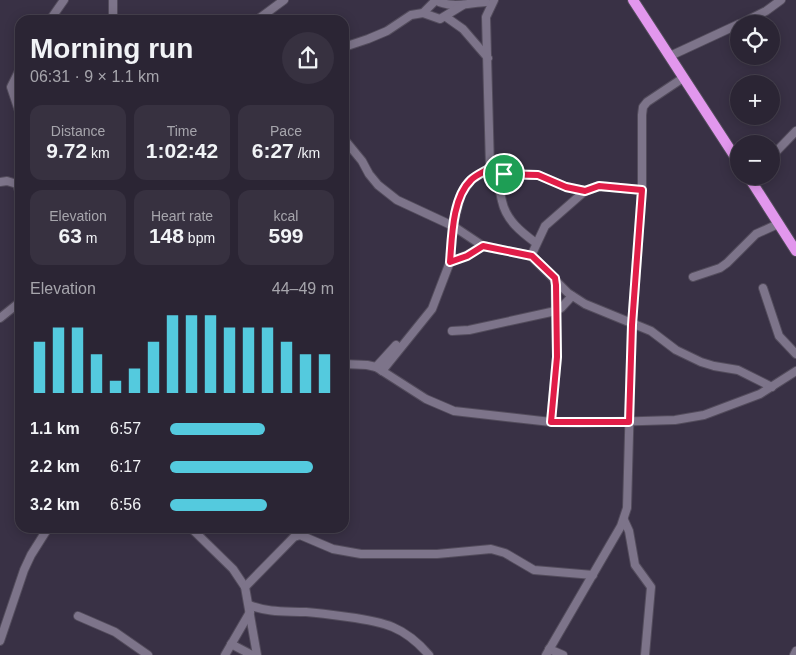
<!DOCTYPE html>
<meta charset="utf-8">
<style>
:root{--surface:#2b2534;--page:#373140;--text:#f1f3f6;--muted:#a6a5ac;--line:#47424f;--accent:#54cade}
body{margin:0;font-family:Arial,sans-serif;background:var(--page);color:var(--text);height:100vh;display:flex;flex-direction:column;font-size:19px;white-space:nowrap}
*{box-sizing:border-box;margin:0}
p{font-size:16px;color:var(--muted)}
.icon{flex:none;width:28px;height:28px;fill:none;stroke:currentColor;stroke-width:2;stroke-linecap:round;stroke-linejoin:round}
.map{position:relative;flex:1;overflow:hidden}
.details{position:absolute;left:15px;top:15px;width:334px;height:518px;display:flex;flex-direction:column;background:var(--surface);border-radius:15px;box-shadow:0 2px 12px #0003,0 0 0 1px var(--line)}
.details>*{flex:none}
.tools{position:absolute;left:730px;top:15px;display:grid;gap:10px}
.tools a{display:grid;place-items:center;width:50px;height:50px;border-radius:50%;background:var(--surface);box-shadow:0 2px 12px #0003,0 0 0 1px var(--line);font-size:25px}
.pin{position:absolute;display:grid;place-items:center;width:42px;height:42px;color:#fff;margin:-21px;border:2px solid #fff;border-radius:50%;box-shadow:0 1px 5px #0007}
.round{display:grid;place-items:center;flex:none;width:52px;height:52px;border-radius:26px;background:var(--page)}
.overview{display:flex;align-items:center;justify-content:space-between;height:85px;padding:0 15px}
h1{font-size:28px;font-weight:800;line-height:38px}
.stats{display:grid;grid-template-columns:repeat(3,1fr);gap:8px;height:85px;padding:5px 15px}
.stats div{display:grid;align-content:center;border-radius:12px;background:var(--page);text-align:center}
.stats b{font-size:21px;font-weight:800}
.stats small{font-size:14px;font-weight:400}
.stats p{font-size:14px}
.chart{height:140px;padding:10px 15px}
.chart p{display:flex;justify-content:space-between}
.chart svg{width:100%;height:90px;margin-top:5px;stroke:var(--accent);stroke-width:6}
ul{padding:0 15px;list-style:none;font-size:16px}
li{display:grid;grid-template-columns:80px 60px 1fr;align-items:center;height:38px}
li i{height:12px;border-radius:6px;background:var(--accent)}
.map>svg:first-child{display:block}
.lines{fill:none;stroke-linecap:round;stroke-linejoin:round}
.minor-casing{stroke:#534c5c;stroke-width:10}
.highway-casing{stroke:#534c5c;stroke-width:12}
.minor{stroke:#7d748a;stroke-width:8}
.highway{stroke:#e297ed;stroke-width:10}
.route-casing{stroke:#fff;stroke-width:10}
.route{stroke:#e11d48;stroke-width:6}
</style>
<div class="map">
<svg width="796" height="655" viewBox="0 0 796 655">
<rect width="100%" height="100%" fill="#393145"/>
<g class="lines">
<defs>
<g id="minor">
<polyline points="113,0 113,20"/>
<path d="M 435,0 C 451,9 469,3 486,2"/>
<path d="M 494,0 L 486,17 L 490,168 C 499,178 499,189 502,201 C 506,220 521,232 536,243"/>
<polyline points="423,13 440,19 463,5"/>
<polyline points="446,17 463,29 488,58"/>
<polyline points="50,20 64,0"/>
<polyline points="257,20 284,0"/>
<polyline points="740,24 766,11 781,0"/>
<polyline points="344,47 368,39 387,31 411,15 423,13 436,0"/>
<polyline points="670,56 739,24"/>
<polyline points="20,69 11,87 20,114"/>
<polyline points="344,139 362,161 369,174 378,185 397,200 453,226 483,246 531,256 568,293 585,304 651,331 676,350 701,362 714,366 738,370 772,387"/>
<polyline points="771,157 796,131"/>
<polyline points="496,174 538,175 566,187 585,191"/>
<polyline points="0,182 7,181 20,185"/>
<polyline points="17,184 20,194"/>
<polyline points="531,256 545,226 585,191 599,186 642,190"/>
<polyline points="450,262 467,255 483,246"/>
<polyline points="693,277 720,268 727,263 756,234 778,224"/>
<polyline points="763,288 779,336 796,354"/>
<polyline points="0,318 20,302"/>
<polyline points="452,331 469,330 551,312 561,308 572,296"/>
<polyline points="344,364 367,365 376,367 426,399 454,411 551,422 578,423 675,420 704,415 760,394 796,371"/>
<polyline points="376,367 396,345"/>
<polyline points="382,371 432,309 450,262 453,226 461,194 471,180 490,168"/>
<polyline points="551,422 557,357 555,278"/>
<polyline points="624,520 629,531 635,565 651,587 645,655"/>
<polyline points="191,528 233,569 245,587 257,655"/>
<polyline points="245,587 294,537 300,535 333,549 361,554 437,554 491,549 505,553 534,570 593,575"/>
<path d="M 249,605 C 271,613 283,611 306,612 C 320,613 334,615 348,617 C 384,622 404,626 429,655"/>
<polyline points="78,616 115,632 148,655"/>
<polyline points="0,641 24,570 31,555 48,528"/>
<polyline points="231,644 252,655"/>
<polyline points="549,649 563,655"/>
<polyline points="225,655 250,612"/>
<polyline points="546,655 621,526 627,508 632,325 642,190 642,115 643,107 647,102 683,78"/>
<polyline points="794,655 796,651"/>
</g>
<g id="highway">
<polyline points="633,0 739,163"/>
<polyline points="748,176 796,251"/>
</g>
</defs>
<use href="#minor" class="minor-casing"/>
<use href="#highway" class="highway-casing"/>
<use href="#minor" class="minor"/>
<use href="#highway" class="highway"/>
</g>
<g class="lines">
<defs>
<path id="route" d="M 490,168 L 496,174 L 538,175 L 566,187 L 585,191 L 599,186 L 642,190 L 632,325 L 629,422 L 551,422 L 557,357 L 556,285 L 555,278 L 532,256 L 483,246 L 467,256 L 450,262 C 452,238 452,198 471,180 C 476,175 484,172 490,168 Z"/>
</defs>
<use href="#route" class="route-casing"/>
<use href="#route" class="route"/>
</g>
</svg>
<div class="tools">
<a><svg class="icon" aria-label="locate" viewBox="0 0 24 24"><circle cx="12" cy="12" r="6"/><path d="M12 2v4M12 18v4M2 12h4M18 12h4"/></svg></a>
<a>+</a>
<a>−</a>
</div>
<div class="pin" style="left:504px;top:174px;background:#1e9e55"><svg class="icon" aria-label="arrive" viewBox="0 0 24 24"><path d="M6 21V4h12l-3 4 3 4H6"/></svg></div>
<section class="details">
<div class="overview"><div><h1>Morning run</h1><p>06:31 · 9 × 1.1 km</p></div><a class="round"><svg class="icon" aria-label="share" viewBox="0 0 24 24"><path d="M12 15V3M7 8l5-5 5 5M5 13v7h14v-7"/></svg></a></div>
<div class="stats">
<div><p>Distance</p><b>9.72<small> km</small></b></div>
<div><p>Time</p><b>1:02:42</b></div>
<div><p>Pace</p><b>6:27<small> /km</small></b></div>
</div>
<div class="stats">
<div><p>Elevation</p><b>63<small> m</small></b></div>
<div><p>Heart rate</p><b>148<small> bpm</small></b></div>
<div><p>kcal</p><b>599</b></div>
</div>
<div class="chart"><p><span>Elevation</span>44–49 m</p>
<svg viewBox="0 0 160 44" preserveAspectRatio="none"><path d="M5 44V19M15 44V12M25 44V12M35 44V25M45 44V38M55 44V32M65 44V19M75 44V6M85 44V6M95 44V6M105 44V12M115 44V12M125 44V12M135 44V19M145 44V25M155 44V25"/></svg>
</div>
<ul>
<li><b>1.1 km</b>6:57<i style="width:58%"></i></li>
<li><b>2.2 km</b>6:17<i style="width:87%"></i></li>
<li><b>3.2 km</b>6:56<i style="width:59%"></i></li>
</ul>
</section>
</div>
